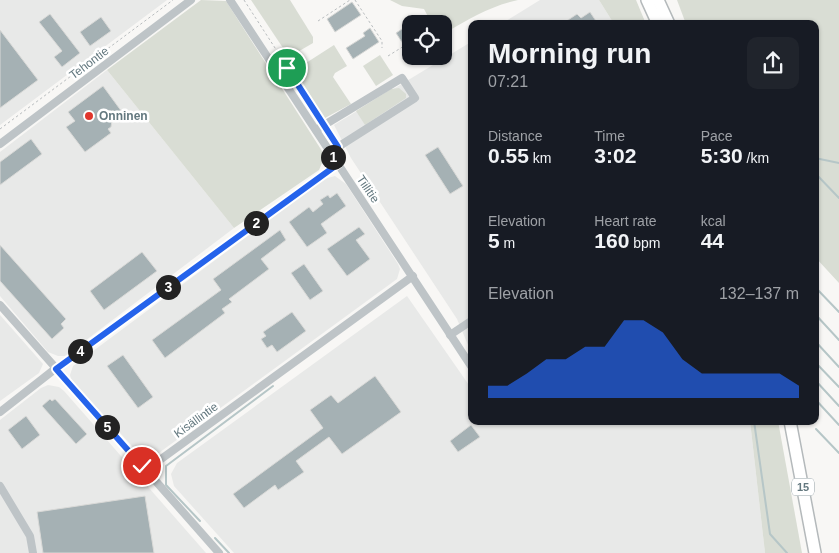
<!DOCTYPE html>
<meta charset="utf-8">
<style>
:root{--surface:#171b24;--page:#20242c;--text:#f1f3f6;--muted:#9ea1a6;--accent:#2563eb}
body{margin:0;font-family:Arial,sans-serif;background:var(--page);color:var(--text);height:100vh;display:flex;flex-direction:column;font-size:19px;white-space:nowrap}
*{box-sizing:border-box;margin:0}
p{font-size:16px;color:var(--muted)}
.icon{flex:none;width:28px;height:28px;fill:none;stroke:currentColor;stroke-width:2;stroke-linecap:round;stroke-linejoin:round}
.map{position:relative;flex:1;overflow:hidden}
.details{position:absolute;left:468px;top:20px;width:351px;height:405px;display:flex;flex-direction:column;background:var(--surface);border-radius:10px;box-shadow:0 1px 4px #0004}
.details>*{flex:none}
.controls{position:absolute;left:402px;top:15px;display:grid;gap:10px}
.controls a{display:grid;place-items:center;width:50px;height:50px;border-radius:10px;background:var(--surface);box-shadow:0 1px 4px #0004;font-size:25px}
.pin{position:absolute;display:grid;place-items:center;width:42px;height:42px;color:#fff;margin:-21px;border:2px solid #fff;border-radius:50%;box-shadow:0 1px 5px #0007}
.km{position:absolute;width:25px;height:25px;margin:-12px;border-radius:50%;background:#222;color:#fff;font-size:14px;line-height:25px;text-align:center}
.round{display:grid;place-items:center;flex:none;width:52px;height:52px;border-radius:10px;background:var(--page)}
.head{display:flex;align-items:center;justify-content:space-between;height:85px;padding:0 20px}
h1{font-size:28px;font-weight:700;line-height:38px}
.stats{display:grid;grid-template-columns:repeat(3,1fr);gap:8px;height:85px;padding:5px 20px}
.stats div{display:grid;align-content:center}
.stats b{font-size:21px;font-weight:700}
.stats small{font-size:14px;font-weight:400}
.stats p{font-size:14px}
.chart{height:140px;padding:10px 20px}
.chart p{display:flex;justify-content:space-between}
.chart svg{width:100%;height:90px;margin-top:5px;fill:var(--accent);opacity:.7}
.map>svg:first-child{display:block}
.built{fill:#e8e9e8}
.green{fill:#d9ddd4}
.lines{fill:none;stroke-linecap:round;stroke-linejoin:round}
.stream{stroke:#b6c6c7;stroke-width:2}
.building{fill:#a5b1b4;stroke:#d9d9d7}
.highway-casing{stroke:#b4b9bb;stroke-width:14}
.path{stroke:#b9bdbf;stroke-width:1;stroke-dasharray:2.5 2.5;stroke-linecap:butt}
.minor{stroke:#bec4c7;stroke-width:8}
.highway{stroke:#fff;stroke-width:11}
.route-casing{stroke:#fff;stroke-width:10}
.route{stroke:#2563eb;stroke-width:6}
.poi-dot{fill:#e0362d;stroke:#fff;stroke-width:2}
.labels{text-anchor:middle;stroke-width:5;stroke-linejoin:round;paint-order:stroke}
.shield{fill:#fff;stroke:#92a0a5;stroke-width:1}
.shield-label{font-size:11px;font-weight:bold;fill:#63787f}
.street-label{font-size:12px;fill:#63787f;stroke:#fff}
.poi-label{font-size:12px;font-weight:bold;fill:#63787f;stroke:#fff;text-anchor:start}
</style>
<div class="map">
<svg width="839" height="553" viewBox="0 0 839 553">
<rect width="100%" height="100%" fill="#f8f7f5"/>
<g class="built">
<polygon points="0,0 167,0 0,125"/>
<polygon points="540,0 599,0 614,24 501,24"/>
<polygon points="471,42 471,352 457,319 351,158 334,125"/>
<polygon points="107,70 234,228 65,356 58,356 48,352 0,296 0,152"/>
<polygon points="335,176 346,184 398,264 400,269 397,279 156,455 140,455 71,379 70,375 73,366 324,179"/>
<polygon points="407,296 471,388 471,421 750,421 765,553 234,553 174,486 171,474 177,463"/>
<polygon points="0,315 43,364 39,373 0,401"/>
<polygon points="48,385 59,387 64,391 206,553 0,553 0,420 41,388"/>
</g>
<g class="green">
<polygon points="201,0 226,1 322,151 322,163 319,170 234,228 107,70"/>
<polygon points="251,0 290,0 313,37 313,43 289,57"/>
<path d="M 390,0 L 518,0 C 491,6 470,18 447,32 L 444,31 L 444,24 L 432,24 L 424,9 L 402,6 Z"/>
<polygon points="599,0 636,0 646,24 614,24"/>
<polygon points="677,0 839,0 839,283 815,257 815,24 686,24"/>
<polygon points="334,45 347,66 335,73 333,77 351,104 325,118 321,116 292,72"/>
<polygon points="380,55 393,75 376,86 363,66"/>
<polygon points="399,88 406,94 406,98 365,125 356,111 391,89"/>
<polygon points="750,421 778,421 802,553 765,553"/>
</g>
<g class="lines">
<g class="stream">
<polyline points="815,158 839,163"/>
<polyline points="815,173 839,198"/>
<polyline points="815,287 839,312"/>
<polyline points="815,314 839,340"/>
<polyline points="815,341 839,367"/>
<polyline points="815,362 839,387"/>
<polyline points="815,380 839,406"/>
<polyline points="815,399 839,425"/>
<polyline points="754,421 770,534 787,553"/>
<polyline points="816,429 839,453"/>
<polyline points="200,521 166,485 166,466 273,386"/>
<polyline points="215,538 229,553"/>
</g>
</g>
<g class="building">
<polygon points="352,2 361,15 335,32 327,19"/>
<polygon points="590,12 598,24 562,24 577,14 581,18"/>
<polygon points="50,14 80,53 62,67 54,57 62,51 39,22"/>
<polygon points="101,17 111,31 90,46 80,32"/>
<polygon points="411,23 411,56 396,33"/>
<polygon points="370,28 379,42 353,59 346,48 365,36 363,33"/>
<polygon points="0,30 38,80 0,108"/>
<polygon points="103,86 122,112 112,120 111,127 108,129 111,133 85,152 66,127 75,121 68,112"/>
<polygon points="31,139 42,154 0,185 0,162"/>
<polygon points="438,147 463,186 450,194 425,155"/>
<polygon points="337,193 346,206 321,224 327,233 307,247 289,222 309,207 313,212 323,204 320,200 328,195 330,198"/>
<polygon points="359,227 365,234 356,240 370,259 347,276 327,249"/>
<polygon points="280,230 286,240 261,259 269,269 229,299 232,302 222,309 225,313 165,358 152,340 221,290 213,279"/>
<polygon points="0,245 66,319 61,324 64,328 52,339 0,281"/>
<polygon points="142,252 157,271 104,310 90,291"/>
<polygon points="304,264 323,291 310,300 291,273"/>
<polygon points="292,312 306,331 277,352 272,345 267,348 261,339 266,336 263,332"/>
<polygon points="123,355 153,397 138,408 107,366"/>
<polygon points="375,376 401,412 342,454 329,437 296,461 304,472 278,490 275,485 244,508 233,494 323,428 310,410 331,395 338,403"/>
<polygon points="50,399 52,401 55,399 87,434 76,444 42,406"/>
<polygon points="26,416 40,435 22,449 8,430"/>
<polygon points="471,425 480,437 458,452 450,441"/>
<polygon points="145,496 154,553 43,553 37,512"/>
</g>
<g class="lines">
<defs>
<g id="highway">
<polyline points="647,0 658,24"/>
<polyline points="658,0 669,24"/>
<polyline points="790,421 815,553"/>
</g>
</defs>
<use href="#highway" class="highway-casing"/>
<g class="path">
<polyline points="244,0 321,119"/>
<polyline points="355,0 382,41 382,48"/>
<polyline points="318,21 350,0"/>
<polyline points="388,56 404,46"/>
<polyline points="0,129 173,0"/>
<polyline points="328,131 334,140"/>
</g>
<g class="minor">
<polyline points="230,0 471,366"/>
<polyline points="316,130 402,78 415,98 330,152"/>
<polyline points="0,144 191,0"/>
<polyline points="0,305 146,470 413,276"/>
<polyline points="450,335 471,321"/>
<polyline points="0,412 55,369 338,164"/>
<polyline points="146,470 219,553"/>
<polyline points="0,486 30,536 33,553"/>
</g>
<use href="#highway" class="highway"/>
</g>
<g class="lines">
<defs>
<polyline id="route" points="142,466 56,369 338,164 330,152 338,147 287,68"/>
</defs>
<use href="#route" class="route-casing"/>
<use href="#route" class="route"/>
</g>
<circle class="poi-dot" cx="89" cy="116" r="5"/>
<g class="labels">
<rect class="shield" x="792" y="478.5" width="22" height="17" rx="4"/>
<g class="shield-label">
<text x="803" y="491">15</text>
</g>
<g class="street-label">
<text transform="translate(89 63) rotate(-37)" y="4">Tehontie</text>
<text transform="translate(368 189) rotate(56)" y="4">Tiilitie</text>
<text transform="translate(196 420) rotate(-36)" y="4">Kisällintie</text>
</g>
<g class="poi-label">
<text x="99" y="120">Onninen</text>
</g>
</g>
</svg>
<div class="controls">
<a><svg class="icon" aria-label="locate" viewBox="0 0 24 24"><circle cx="12" cy="12" r="6"/><path d="M12 2v4M12 18v4M2 12h4M18 12h4"/></svg></a>
</div>
<div class="pin" style="left:287px;top:68px;background:#1e9e55"><svg class="icon" aria-label="arrive" viewBox="0 0 24 24"><path d="M6 21V4h12l-3 4 3 4H6"/></svg></div>
<div class="pin" style="left:142px;top:466px;background:#d93025"><svg class="icon" aria-label="check" viewBox="0 0 24 24"><path d="M5 12l5 5 9-10"/></svg></div>
<b class="km" style="left:333px;top:157px">1</b>
<b class="km" style="left:256px;top:223px">2</b>
<b class="km" style="left:168px;top:287px">3</b>
<b class="km" style="left:80px;top:351px">4</b>
<b class="km" style="left:107px;top:427px">5</b>
<section class="details">
<div class="head"><div><h1>Morning run</h1><p>07:21</p></div><a class="round"><svg class="icon" aria-label="share" viewBox="0 0 24 24"><path d="M12 15V3M7 8l5-5 5 5M5 13v7h14v-7"/></svg></a></div>
<div class="stats">
<div><p>Distance</p><b>0.55<small> km</small></b></div>
<div><p>Time</p><b>3:02</b></div>
<div><p>Pace</p><b>5:30<small> /km</small></b></div>
</div>
<div class="stats">
<div><p>Elevation</p><b>5<small> m</small></b></div>
<div><p>Heart rate</p><b>160<small> bpm</small></b></div>
<div><p>kcal</p><b>44</b></div>
</div>
<div class="chart"><p><span>Elevation</span>132–137 m</p>
<svg viewBox="0 0 160 44" preserveAspectRatio="none"><path d="M0 44V38L10 38L20 32L30 25L40 25L50 19L60 19L70 6L80 6L90 12L100 25L110 32L120 32L130 32L140 32L150 32L160 38V44z"/></svg>
</div>
</section>
</div>
